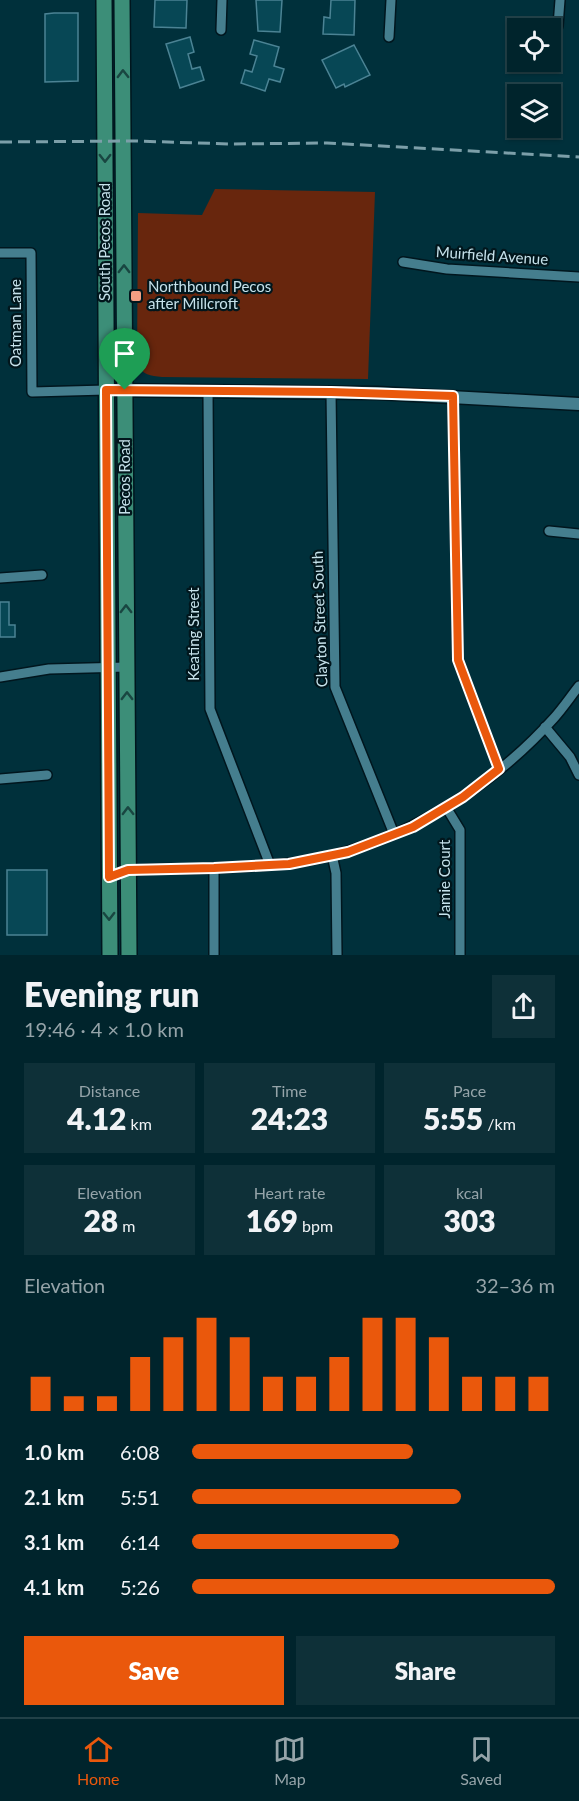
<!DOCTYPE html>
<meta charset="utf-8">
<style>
:root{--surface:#00242c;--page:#0e3038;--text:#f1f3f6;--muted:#95a4a9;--line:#224148;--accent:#ea580c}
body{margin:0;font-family:Lato,sans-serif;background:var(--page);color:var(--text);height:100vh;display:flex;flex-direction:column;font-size:22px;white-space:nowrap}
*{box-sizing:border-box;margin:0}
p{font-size:20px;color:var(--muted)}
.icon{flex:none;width:33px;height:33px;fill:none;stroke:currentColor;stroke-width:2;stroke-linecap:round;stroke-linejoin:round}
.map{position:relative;height:955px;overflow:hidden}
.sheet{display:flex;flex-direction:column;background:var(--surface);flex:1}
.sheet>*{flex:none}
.controls{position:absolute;left:507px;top:18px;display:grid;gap:12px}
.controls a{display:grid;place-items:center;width:54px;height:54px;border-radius:0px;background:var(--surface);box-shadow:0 2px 4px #0004,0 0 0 2px var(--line);font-size:30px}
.pin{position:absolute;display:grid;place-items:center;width:51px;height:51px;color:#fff;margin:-62px -26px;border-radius:50% 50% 50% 0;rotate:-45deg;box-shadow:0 0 6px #0007}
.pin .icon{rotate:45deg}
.round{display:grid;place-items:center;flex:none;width:63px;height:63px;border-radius:0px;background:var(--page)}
.overview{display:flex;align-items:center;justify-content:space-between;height:102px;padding:0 24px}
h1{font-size:33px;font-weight:800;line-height:45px}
.metrics{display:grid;grid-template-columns:repeat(3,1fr);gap:9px;height:102px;padding:6px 24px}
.metrics div{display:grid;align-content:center;border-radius:0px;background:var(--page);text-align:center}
.metrics b{font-size:30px;font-weight:800}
.metrics small{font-size:16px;font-weight:400}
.metrics p{font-size:16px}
.chart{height:168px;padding:12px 24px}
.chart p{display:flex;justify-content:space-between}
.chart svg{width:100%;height:108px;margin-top:6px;stroke:var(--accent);stroke-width:6}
.cta{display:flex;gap:12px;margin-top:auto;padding:12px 24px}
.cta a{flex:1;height:69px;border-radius:0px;background:var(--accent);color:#fff;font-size:24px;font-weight:800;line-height:69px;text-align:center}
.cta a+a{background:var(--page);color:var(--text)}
ul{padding:0 24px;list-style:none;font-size:20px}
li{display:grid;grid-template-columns:96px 72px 1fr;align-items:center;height:45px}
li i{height:15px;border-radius:8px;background:var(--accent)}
.tabs{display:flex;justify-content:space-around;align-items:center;height:84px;border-top:2px solid var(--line);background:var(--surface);font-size:16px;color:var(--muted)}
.tabs a{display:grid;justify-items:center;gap:3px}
.tabs .current{color:var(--accent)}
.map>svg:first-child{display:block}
.green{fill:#68260d}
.building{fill:#074755;stroke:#4b8394;stroke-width:1.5}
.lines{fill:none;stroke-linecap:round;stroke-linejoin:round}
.minor-casing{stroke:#00161e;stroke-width:12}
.tertiary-casing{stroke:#00161e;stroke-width:15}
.primary-casing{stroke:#00161e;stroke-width:18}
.minor{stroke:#457e8e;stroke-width:9}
.tertiary{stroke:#457e8e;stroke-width:12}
.primary{stroke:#3c8e78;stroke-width:15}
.rail{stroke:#7c9fa9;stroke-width:3;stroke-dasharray:12 6;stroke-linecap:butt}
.oneway{stroke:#194641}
.route-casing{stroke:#fff;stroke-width:12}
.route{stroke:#ea580c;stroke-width:8}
.poi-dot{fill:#f39f83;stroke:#01161c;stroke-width:2}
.labels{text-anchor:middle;stroke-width:4.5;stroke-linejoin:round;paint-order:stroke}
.street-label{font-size:15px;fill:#c6e2eb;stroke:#01161c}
.poi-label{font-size:15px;fill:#c6e2eb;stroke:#01161c;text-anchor:start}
</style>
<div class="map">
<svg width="579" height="955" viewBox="0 0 579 955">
<rect width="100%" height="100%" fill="#00303b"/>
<path class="green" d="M 215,189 L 375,192 L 368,379 L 162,377 C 150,376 143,375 137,364 L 138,213 L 202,215 Z"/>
<g class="building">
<polygon points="155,0 187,0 186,28 154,27"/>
<polygon points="256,0 282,0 280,32 258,31"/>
<polygon points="331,0 355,0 354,35 323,34 324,17 330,18"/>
<polygon points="54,13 78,13 78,81 45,82 45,14"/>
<polygon points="190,37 194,52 188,54 192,69 200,67 204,80 180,88 166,44"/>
<polygon points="254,40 279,47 274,66 284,69 280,82 269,79 265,91 241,83 245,70 252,72 257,56 250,54"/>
<polygon points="354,45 370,75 345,87 344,84 336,88 322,60"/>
<polygon points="0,602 9,602 9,625 15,625 15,637 0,637"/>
<rect x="7" y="870" width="40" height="65"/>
</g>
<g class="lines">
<defs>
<g id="minor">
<polyline points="558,26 560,0"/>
<polyline points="221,30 222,0"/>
<polyline points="389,37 391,0"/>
<polyline points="0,253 31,253 32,392 106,390"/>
<polyline points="403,262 447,269 579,277"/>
<polyline points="208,391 210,709 270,865"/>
<polyline points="331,392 335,687 394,834"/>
<polyline points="453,396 458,660 499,769"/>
<polyline points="549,531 579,534"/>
<polyline points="0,578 42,575"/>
<polyline points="0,677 49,669 127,667"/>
<polyline points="545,727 570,757 579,775"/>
<polyline points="0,779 47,775"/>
<polyline points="446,807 460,830 460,955"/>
<polyline points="332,855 336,873 337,955"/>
<polyline points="214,868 214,955"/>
<path d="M 109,877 C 136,867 160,869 189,869 C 216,868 244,867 271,865 C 378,858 483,797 554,718 C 563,708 571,696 579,686"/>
</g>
<polyline id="tertiary" points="106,390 377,393 579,404"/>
<g id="primary">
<polyline points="104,0 110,955"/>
<polyline points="122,0 129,955"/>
</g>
</defs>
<use href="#minor" class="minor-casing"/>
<use href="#tertiary" class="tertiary-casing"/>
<use href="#primary" class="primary-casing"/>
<use href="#minor" class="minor"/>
<use href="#tertiary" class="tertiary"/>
<use href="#primary" class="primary"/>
<polyline class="rail" points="0,142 136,141 230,144 327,143 579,157"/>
</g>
<defs><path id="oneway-chevron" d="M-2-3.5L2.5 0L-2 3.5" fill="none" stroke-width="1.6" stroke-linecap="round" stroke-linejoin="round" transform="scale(1.5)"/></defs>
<g class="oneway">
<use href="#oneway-chevron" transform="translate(123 74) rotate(-91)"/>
<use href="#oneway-chevron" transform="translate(105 158) rotate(90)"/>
<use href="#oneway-chevron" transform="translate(124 269) rotate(-90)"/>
<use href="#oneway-chevron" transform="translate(126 609) rotate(-90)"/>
<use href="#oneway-chevron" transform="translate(127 696) rotate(-90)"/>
<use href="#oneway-chevron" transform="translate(128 811) rotate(-91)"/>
<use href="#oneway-chevron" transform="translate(109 916) rotate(89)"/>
</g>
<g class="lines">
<defs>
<polygon id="route" points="106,390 331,392 453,396 458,660 499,769 463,797 413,827 348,852 289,864 214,868 128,870 109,877"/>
</defs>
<use href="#route" class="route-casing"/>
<use href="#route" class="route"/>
</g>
<rect class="poi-dot" x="130" y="290" width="12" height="12" rx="3"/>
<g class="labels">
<g class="street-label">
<text transform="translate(105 242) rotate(-90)" y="5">South Pecos Road</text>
<text transform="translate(492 256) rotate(4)" y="5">Muirfield Avenue</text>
<text transform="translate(16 323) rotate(-90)" y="5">Oatman Lane</text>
<text transform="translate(125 477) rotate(-90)" y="5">Pecos Road</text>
<text transform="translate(320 619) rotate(-92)" y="5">Clayton Street South</text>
<text transform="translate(194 634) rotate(-90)" y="5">Keating Street</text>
<text transform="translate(445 879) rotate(-90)" y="5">Jamie Court</text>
</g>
<g class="poi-label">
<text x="148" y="292">Northbound Pecos<tspan x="148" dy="17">after Millcroft</tspan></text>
</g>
</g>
</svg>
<div class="controls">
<a><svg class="icon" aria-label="locate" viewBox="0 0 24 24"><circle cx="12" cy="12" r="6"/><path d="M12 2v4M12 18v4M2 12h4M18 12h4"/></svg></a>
<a><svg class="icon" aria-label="layers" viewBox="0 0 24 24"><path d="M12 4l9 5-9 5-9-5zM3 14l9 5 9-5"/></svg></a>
</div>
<div class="pin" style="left:125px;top:390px;background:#1e9e55"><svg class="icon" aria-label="arrive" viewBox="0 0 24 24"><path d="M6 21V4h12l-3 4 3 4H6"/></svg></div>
</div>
<section class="sheet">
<div class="overview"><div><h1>Evening run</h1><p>19:46 · 4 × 1.0 km</p></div><a class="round"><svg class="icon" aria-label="share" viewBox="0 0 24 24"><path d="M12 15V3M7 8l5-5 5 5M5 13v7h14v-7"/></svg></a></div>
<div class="metrics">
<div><p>Distance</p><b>4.12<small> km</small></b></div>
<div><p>Time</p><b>24:23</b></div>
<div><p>Pace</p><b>5:55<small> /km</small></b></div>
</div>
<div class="metrics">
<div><p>Elevation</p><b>28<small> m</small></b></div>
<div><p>Heart rate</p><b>169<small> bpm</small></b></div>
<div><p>kcal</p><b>303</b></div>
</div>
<div class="chart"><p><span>Elevation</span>32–36 m</p>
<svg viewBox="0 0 160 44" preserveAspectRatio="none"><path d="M5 44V30M15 44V38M25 44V38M35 44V22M45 44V14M55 44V6M65 44V14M75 44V30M85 44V30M95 44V22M105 44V6M115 44V6M125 44V14M135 44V30M145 44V30M155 44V30"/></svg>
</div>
<ul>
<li><b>1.0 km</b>6:08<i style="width:61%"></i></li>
<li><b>2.1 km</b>5:51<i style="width:74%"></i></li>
<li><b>3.1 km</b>6:14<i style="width:57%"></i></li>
<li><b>4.1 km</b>5:26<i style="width:100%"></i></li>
</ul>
<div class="cta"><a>Save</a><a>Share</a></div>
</section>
<nav class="tabs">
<a class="current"><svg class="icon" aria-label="home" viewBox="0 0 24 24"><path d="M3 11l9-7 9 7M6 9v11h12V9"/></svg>Home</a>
<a><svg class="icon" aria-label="map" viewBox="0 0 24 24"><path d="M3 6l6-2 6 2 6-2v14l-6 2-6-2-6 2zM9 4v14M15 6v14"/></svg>Map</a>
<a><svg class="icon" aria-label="saved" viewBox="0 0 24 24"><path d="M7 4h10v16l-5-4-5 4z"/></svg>Saved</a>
</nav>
